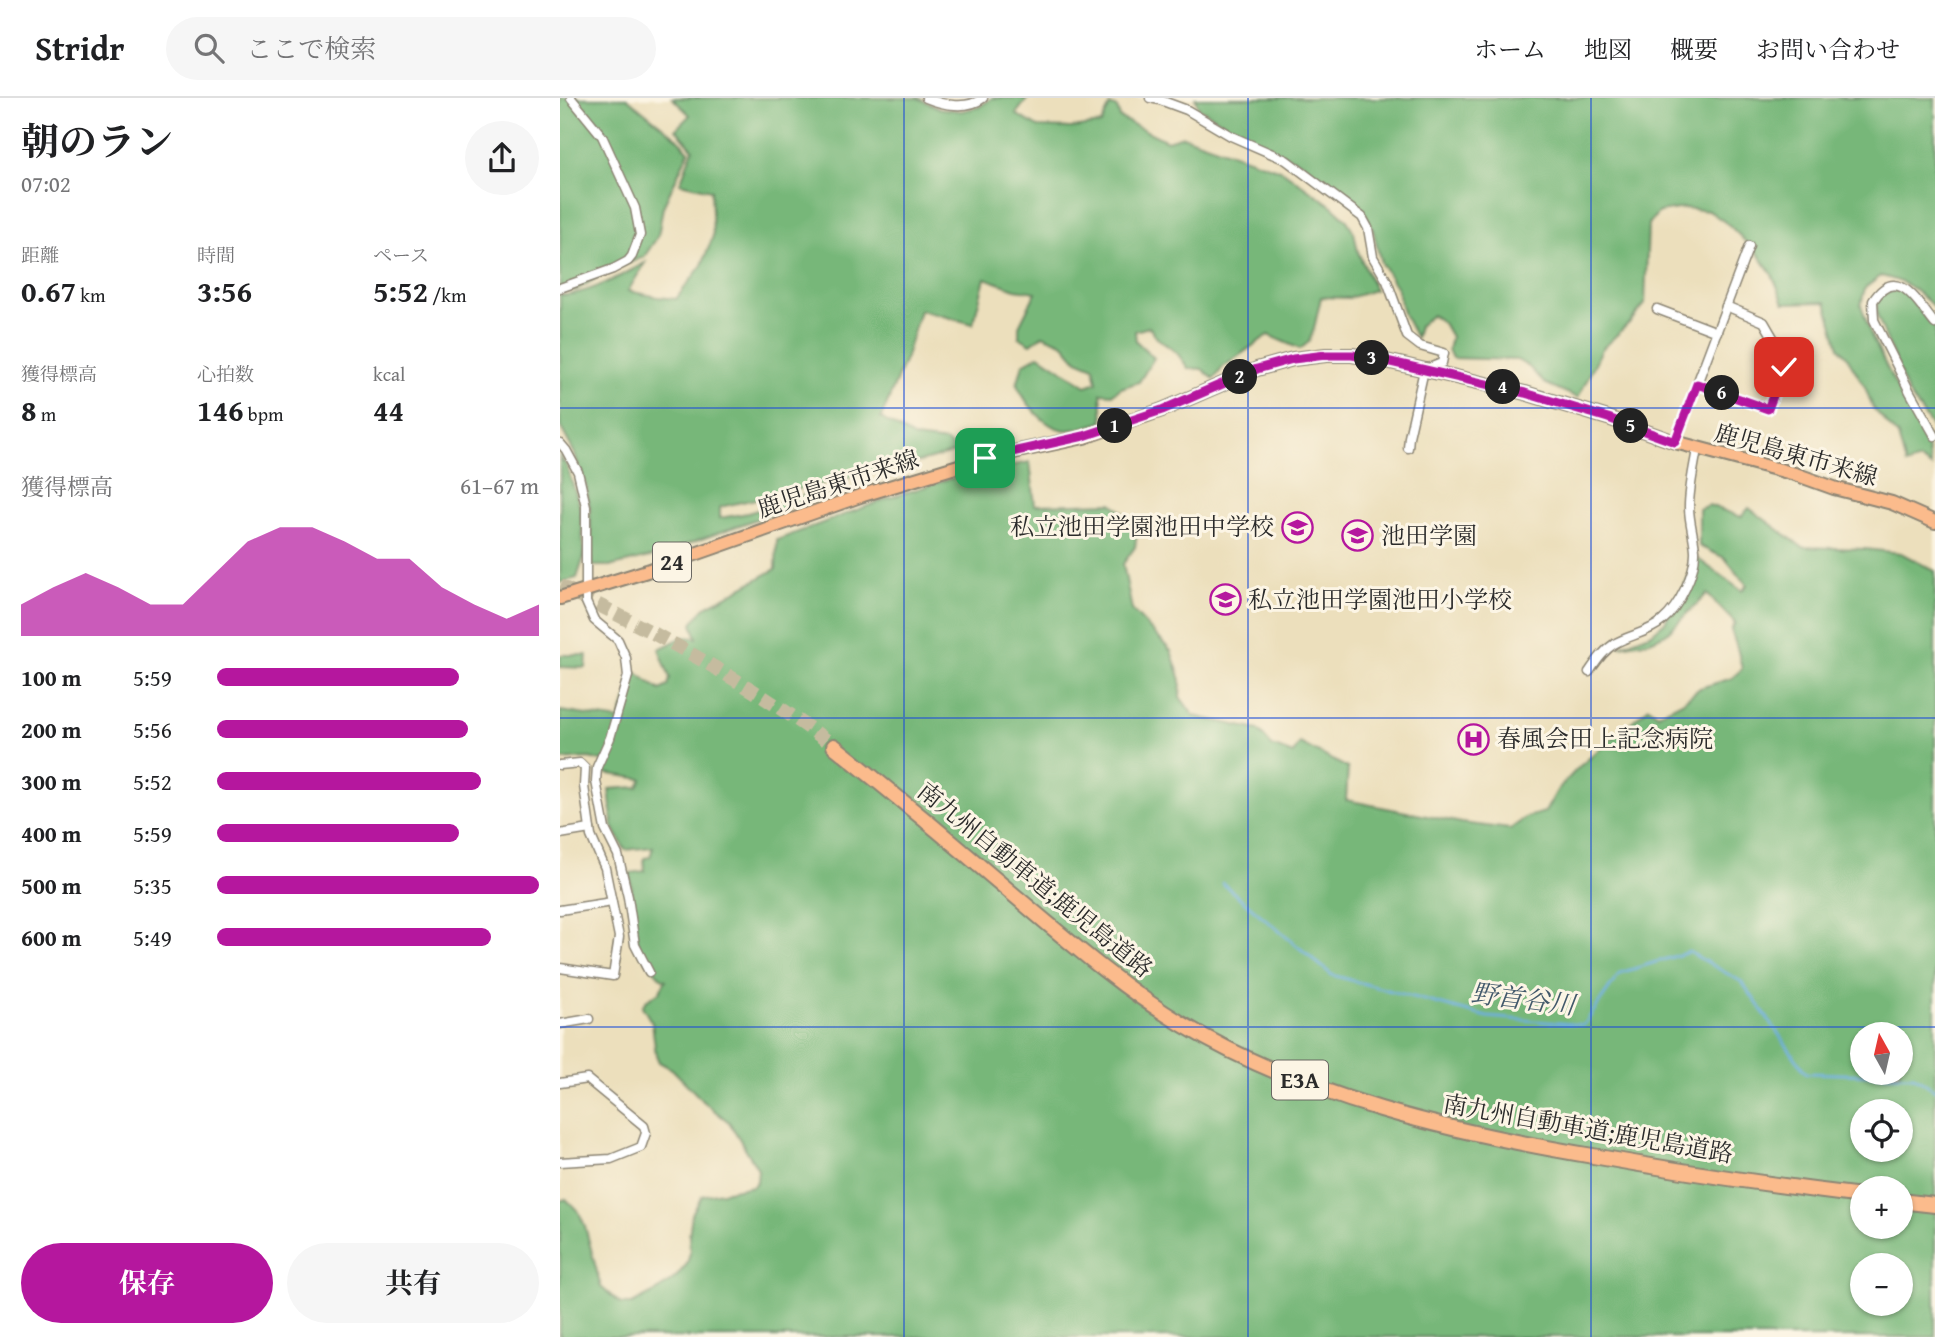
<!DOCTYPE html>
<html lang="ja">
<meta charset="utf-8">
<style>
:root{--surface:#fff;--page:#f6f6f6;--text:#202124;--muted:#757577;--line:#e0e0e0;--accent:#b5179e}
body{margin:0;font-family:"Gentium Book Plus","Noto Serif JP",serif;background:var(--page);color:var(--text);height:100vh;display:flex;flex-direction:column;font-size:26px;white-space:nowrap}
*{box-sizing:border-box;margin:0}
p{font-size:23px;color:var(--muted)}
.icon{flex:none;width:38px;height:38px;fill:none;stroke:currentColor;stroke-width:2;stroke-linecap:round;stroke-linejoin:round}
.map{position:relative;flex:1;overflow:hidden}
.details{display:flex;flex-direction:column;background:var(--surface);width:560px}
.details>*{flex:none}
.needle{width:46px;rotate:352deg}
.buttons{position:absolute;left:1290px;top:924px;display:grid;gap:14px}
.buttons a{display:grid;place-items:center;width:63px;height:63px;border-radius:50%;background:var(--surface);box-shadow:0 2px 5px #0004;font-size:35px}
.pin{position:absolute;display:grid;place-items:center;width:60px;height:60px;color:#fff;margin:-30px;border-radius:14px;box-shadow:0 4px 10px #0006}
.km{position:absolute;width:35px;height:35px;margin:-18px;border-radius:50%;background:#222;color:#fff;font-size:19px;line-height:35px;text-align:center}
.round{display:grid;place-items:center;flex:none;width:74px;height:74px;border-radius:37px;background:var(--page)}
.head{display:flex;align-items:center;justify-content:space-between;height:119px;padding:0 21px}
h1{font-size:38px;font-weight:700;line-height:52px}
.figures{display:grid;grid-template-columns:repeat(3,1fr);gap:10px;height:119px;padding:7px 21px}
.figures div{display:grid;align-content:center}
.figures b{font-size:30px;font-weight:700}
.figures small{font-size:19px;font-weight:400}
.figures p{font-size:19px}
.chart{height:196px;padding:14px 21px}
.chart p{display:flex;justify-content:space-between}
.chart svg{width:100%;height:126px;margin-top:7px;fill:var(--accent);opacity:.7}
.primary-button{display:flex;gap:14px;margin-top:auto;padding:14px 21px}
.primary-button a{flex:1;height:80px;border-radius:42px;background:var(--accent);color:#fff;font-size:28px;font-weight:700;line-height:80px;text-align:center}
.primary-button a+a{background:var(--page);color:var(--text)}
ul{padding:0 21px;list-style:none;font-size:23px}
li{display:grid;grid-template-columns:112px 84px 1fr;align-items:center;height:52px}
li i{height:18px;border-radius:9px;background:var(--accent)}
header{display:flex;align-items:center;gap:42px;box-sizing:border-box;height:98px;padding:0 35px;background:var(--surface);border-bottom:2px solid var(--line)}
header strong{font-size:33px}
nav{display:flex;gap:38px;margin-inline-start:auto;font-size:24px}
.search{width:490px;height:63px;background:var(--page);display:flex;align-items:center;gap:18px;box-sizing:border-box;padding:0 24px;border-radius:38px;color:var(--muted);font-size:26px}
main{display:flex;flex:1;min-height:0}
.map>svg:first-child{display:block}
.forest{fill:#77b779;stroke:#517152;stroke-width:2;fill-rule:evenodd}
.lines{fill:none;stroke-linecap:round;stroke-linejoin:round}
.stream{stroke:#6eafe2;stroke-width:2.5}
.motorway-tunnel{stroke:#c5bb9f;stroke-width:14;stroke-dasharray:14 7;stroke-linecap:butt}
.minor-casing{stroke:#8c8574;stroke-width:11}
.primary-casing{stroke:#8c8574;stroke-width:16}
.motorway-casing{stroke:#8c8574;stroke-width:18}
.minor{stroke:#fff;stroke-width:8}
.primary{stroke:#fbbb8c;stroke-width:12}
.motorway{stroke:#fbbb8c;stroke-width:14}
.route-casing{stroke:#fff;stroke-width:14}
.route{stroke:#b5179e;stroke-width:9}
.grid{fill:none;stroke:#1d4ed8;stroke-width:2;stroke-opacity:0.55}
.labels{text-anchor:middle;stroke-width:6;stroke-linejoin:round;paint-order:stroke}
.shield{fill:#fcf5e5;stroke:#6a6863;stroke-width:2}
.shield-label{font-size:23px;font-weight:bold;fill:#2b2b2b}
.street-label{font-size:24px;fill:#2b2b2b;stroke:#fcf5e5}
.poi-label{font-size:24px;fill:#2b2b2b;stroke:#fcf5e5;text-anchor:start}
.water-label{font-size:26px;font-style:italic;fill:#42596b;stroke:#fcf5e5}
</style>
<header>
<strong>Stridr</strong>
<div class="search"><svg class="icon" aria-label="search" viewBox="0 0 24 24"><circle cx="10" cy="10" r="6"/><path d="M15 15l6 6"/></svg>ここで検索</div>
<nav><a>ホーム</a><a>地図</a><a>概要</a><a>お問い合わせ</a></nav>
</header>
<main>
<section class="details">
<div class="head"><div><h1>朝のラン</h1><p>07:02</p></div><a class="round"><svg class="icon" aria-label="share" viewBox="0 0 24 24"><path d="M12 15V3M7 8l5-5 5 5M5 13v7h14v-7"/></svg></a></div>
<div class="figures">
<div><p>距離</p><b>0.67<small> km</small></b></div>
<div><p>時間</p><b>3:56</b></div>
<div><p>ペース</p><b>5:52<small> /km</small></b></div>
</div>
<div class="figures">
<div><p>獲得標高</p><b>8<small> m</small></b></div>
<div><p>心拍数</p><b>146<small> bpm</small></b></div>
<div><p>kcal</p><b>44</b></div>
</div>
<div class="chart"><p><span>獲得標高</span>61–67 m</p>
<svg viewBox="0 0 160 44" preserveAspectRatio="none"><path d="M0 44V33L10 27L20 22L30 27L40 33L50 33L60 22L70 11L80 6L90 6L100 11L110 17L120 17L130 27L140 33L150 38L160 33V44z"/></svg>
</div>
<ul>
<li><b>100 m</b>5:59<i style="width:75%"></i></li>
<li><b>200 m</b>5:56<i style="width:78%"></i></li>
<li><b>300 m</b>5:52<i style="width:82%"></i></li>
<li><b>400 m</b>5:59<i style="width:75%"></i></li>
<li><b>500 m</b>5:35<i style="width:100%"></i></li>
<li><b>600 m</b>5:49<i style="width:85%"></i></li>
</ul>
<div class="primary-button"><a>保存</a><a>共有</a></div>
</section>
<div class="map">
<svg width="1375" height="1239" viewBox="0 0 1375 1239">
<rect width="100%" height="100%" fill="#fcf5e5"/>
<filter id="ink" filterUnits="userSpaceOnUse"><feTurbulence type="fractalNoise" baseFrequency=".0143" numOctaves="2"/><feDisplacementMap in="SourceGraphic" scale="14" xChannelSelector="R" yChannelSelector="G"/><feConvolveMatrix kernelMatrix="1 2 1 2 8 2 1 2 1" color-interpolation-filters="sRGB"/></filter>
<filter id="wash" filterUnits="userSpaceOnUse"><feTurbulence type="fractalNoise" baseFrequency=".00686" numOctaves="4" result="noise"/><feDisplacementMap in="SourceGraphic" scale="28" xChannelSelector="R" yChannelSelector="G"/><feGaussianBlur stdDeviation="1.57" result="paint"/><feColorMatrix in="noise" values="0 0 0 0 0 0 0 0 0 0 0 0 0 0 0 0 0 1.4 0 .05"/><feComposite in="paint" operator="in"/></filter>
<g filter="url(#wash)">
<rect width="100%" height="100%" fill="#ecdfbc"/>
<g class="forest">
<polygon points="0,0 67,0 117,40 129,53 103,109 98,138 84,159 48,174 16,192 0,192"/>
<path d="M 112,0 L 358,0 L 379,10 L 401,13 L 419,9 L 432,0 L 468,0 L 456,16 L 478,29 L 511,30 L 541,26 L 550,7 L 557,10 L 560,20 L 607,43 L 623,38 L 723,73 L 772,108 L 786,121 L 794,134 L 798,154 L 815,192 L 789,200 L 761,199 L 754,231 L 749,244 L 740,251 L 708,237 L 663,269 L 654,281 L 642,271 L 628,270 L 617,255 L 597,240 L 589,229 L 575,233 L 576,243 L 594,260 L 579,284 L 561,290 L 553,296 L 541,295 L 543,324 C 532,326 516,333 505,332 C 483,329 466,305 457,287 L 463,266 L 479,257 L 526,288 L 537,284 L 534,269 L 517,262 L 504,246 L 483,237 L 471,246 L 459,239 L 459,228 L 476,194 L 455,191 L 425,180 L 413,226 L 360,212 L 346,259 L 321,320 L 355,340 L 387,344 L 396,354 L 363,363 L 160,409 L 160,420 L 188,415 L 247,396 L 268,395 L 98,457 L 53,468 L 32,468 L 30,410 L 26,388 L 14,354 L 0,328 L 0,197 C 24,198 63,177 85,165 L 68,193 L 98,199 L 116,201 L 142,167 L 153,138 L 151,92 L 120,85 L 133,51 L 116,31 L 130,17 Z"/>
<path d="M 635,0 L 1375,0 L 1375,210 C 1355,191 1348,184 1321,178 L 1305,190 L 1301,207 L 1311,237 L 1335,286 L 1365,339 L 1371,369 L 1360,362 L 1346,367 L 1338,338 L 1313,310 L 1305,289 L 1287,259 L 1279,249 L 1266,204 L 1224,205 L 1212,176 L 1198,156 L 1169,127 L 1149,113 L 1124,110 L 1099,114 L 1088,126 L 1085,206 L 1070,224 L 1042,251 L 1018,300 L 984,285 L 969,269 L 957,262 L 892,260 L 888,252 L 891,239 L 883,225 L 872,217 L 859,228 L 856,240 L 843,215 L 837,190 L 821,165 L 813,132 L 806,117 L 793,104 L 741,64 L 704,48 L 639,10 Z"/>
<polygon points="1339,191 1345,196 1375,230 1375,333 1348,295 1317,217 1317,203 1322,196"/>
<polygon points="0,358 6,367 21,411 24,459 17,480 0,485"/>
<path d="M 470,364 L 475,407 L 552,405 L 578,428 L 575,449 L 563,466 L 572,512 L 611,553 L 621,582 L 620,599 L 634,618 L 698,632 L 712,648 L 733,656 L 740,645 L 788,670 L 786,702 L 902,725 L 950,731 L 967,719 L 985,714 L 998,691 L 1020,668 L 1089,609 L 1098,616 L 1122,604 L 1140,590 L 1172,580 L 1182,571 L 1178,553 L 1171,532 L 1175,525 L 1147,496 L 1106,536 L 1090,543 L 1060,548 L 1092,535 L 1105,524 L 1138,461 L 1182,493 L 1187,487 L 1165,460 L 1139,448 L 1139,411 L 1149,407 L 1181,419 L 1189,410 L 1242,449 L 1305,451 L 1341,455 L 1375,473 L 1375,1239 L 0,1239 L 0,1103 L 6,1101 L 19,1114 L 25,1128 L 41,1189 L 61,1206 L 72,1206 L 99,1192 L 116,1179 L 127,1166 L 130,1155 L 129,1138 L 132,1116 L 142,1098 L 193,1088 L 197,1083 L 198,1071 L 169,1024 L 146,1006 L 112,971 L 99,964 L 96,957 L 92,925 L 82,908 L 86,903 L 99,894 L 106,882 L 101,880 L 85,861 L 78,848 L 70,775 L 85,773 L 84,760 L 90,759 L 93,749 L 65,752 L 53,729 L 49,691 L 78,689 L 82,681 L 43,675 L 46,664 L 29,660 L 0,662 L 0,613 L 59,622 L 76,574 L 100,592 L 108,588 L 110,580 L 99,551 L 123,539 L 137,540 L 132,526 L 144,510 L 216,471 L 217,442 L 329,400 L 396,379 ZM 1302,936 L 1340,936 L 1340,975 L 1302,975 ZM 1302,1013 L 1340,1013 L 1340,1052 L 1302,1052 ZM 1302,1090 L 1340,1090 L 1340,1129 L 1302,1129 ZM 1302,1167 L 1340,1167 L 1340,1206 L 1302,1206 Z"/>
<polygon points="0,557 27,557 26,570 0,569"/>
</g>
<g class="lines">
<polyline class="stream" points="662,785 772,877 927,919 1024,927 1060,875 1129,854 1182,884 1246,975 1354,978 1375,992"/>
</g>
</g>
<g filter="url(#ink)">
<g class="lines">
<path class="motorway-tunnel" d="M 0,488 C 95,534 190,585 274,648"/>
<defs>
<g id="minor">
<path d="M 366,0 C 383,7 407,12 423,0"/>
<polyline points="590,0 600,2 627,12 671,38 726,62 802,119 808,130 813,159 827,183 847,238 860,248 884,255 882,265 864,272 849,339 848,350"/>
<polyline points="0,190 53,171 68,163 72,158 80,137 75,110 42,38 11,0"/>
<polyline points="1097,211 1157,234"/>
<path d="M 1375,226 C 1359,207 1338,164 1313,203 L 1314,222 L 1350,294 L 1375,338"/>
<polyline points="1137,286 1208,311 1224,269 1222,255 1204,224 1166,208"/>
<polyline points="1115,344 1189,148"/>
<polyline points="0,345 6,352 18,374 26,408 26,504 34,522 58,542 66,560 68,578 50,640 37,669 36,683 45,731 58,757 68,799 75,847 89,874"/>
<path d="M 1029,574 C 1036,564 1043,553 1054,546 C 1069,537 1088,535 1102,523 C 1119,509 1136,474 1135,452 C 1134,438 1129,424 1129,409 C 1129,390 1134,370 1137,351"/>
<polyline points="0,667 20,665 25,670 24,688 31,738 45,770 59,839 53,878 0,870"/>
<polyline points="0,736 30,731"/>
<polyline points="0,812 52,804"/>
<polyline points="0,926 29,921"/>
<polyline points="0,985 27,981 84,1028 86,1035 81,1049 51,1061 0,1064"/>
</g>
<polyline id="primary" points="0,500 87,473 303,397 425,360 524,339 602,312 697,271 733,261 766,257 792,257 822,262 965,295 1048,320 1115,344 1235,376 1274,390 1332,405 1375,424"/>
<g id="motorway">
<path d="M 274,648 C 333,695 391,743 448,792 C 504,839 559,888 622,926 C 747,1001 891,1034 1033,1058 C 1122,1074 1212,1087 1302,1098"/>
<polyline points="1340,1103 1375,1107"/>
</g>
</defs>
<use href="#minor" class="minor-casing"/>
<use href="#primary" class="primary-casing"/>
<use href="#motorway" class="motorway-casing"/>
<use href="#minor" class="minor"/>
<use href="#primary" class="primary"/>
<use href="#motorway" class="motorway"/>
</g>
</g>
<g class="lines" filter="url(#ink)">
<defs>
<polyline id="route" points="425,360 524,338 602,312 697,271 733,261 766,257 792,257 822,262 965,295 1048,320 1115,344 1137,286 1208,311 1224,269"/>
</defs>
<use href="#route" class="route-casing"/>
<use href="#route" class="route"/>
</g>
<path class="grid" d="M 344,0 L 344,1239M 688,0 L 688,1239M 1031,0 L 1031,1239M 0,310 L 1375,310M 0,620 L 1375,620M 0,929 L 1375,929"/>
<defs>
<symbol id="school-ring" viewBox="-11 -11 22 22"><circle r="9.5" fill="#fcf5e5" stroke="#b5179e" stroke-width="1.5"/><path d="M0-5L7-2L0 1L-7-2ZM-4 1L0 2.5L4 1V4Q0 6-4 4Z" fill="#b5179e"/></symbol>
<symbol id="hospital-ring" viewBox="-11 -11 22 22"><circle r="9.5" fill="#fcf5e5" stroke="#b5179e" stroke-width="1.5"/><path d="M-5-5h3v3.5h4V-5h3V5h-3V1.5h-4V5h-3Z" fill="#b5179e"/></symbol>
</defs>
<g fill-rule="evenodd">
<use href="#school-ring" x="720" y="412" width="35" height="35"/>
<use href="#school-ring" x="780" y="420" width="35" height="35"/>
<use href="#school-ring" x="648" y="484" width="35" height="35"/>
<use href="#hospital-ring" x="896" y="624" width="35" height="35"/>
</g>
<g class="labels">
<g class="shield">
<rect x="93" y="444.5" width="38" height="39" rx="5"/>
<rect x="712" y="962.5" width="56" height="39" rx="5"/>
</g>
<g class="shield-label">
<text x="112" y="472">24</text>
<text x="740" y="990">E3A</text>
</g>
<g class="street-label">
<text transform="translate(1236 357) rotate(16)" y="8">鹿児島東市来線</text>
<text transform="translate(278 386) rotate(-18)" y="8">鹿児島東市来線</text>
<text transform="translate(475 782) rotate(39)" y="8">南九州自動車道;鹿児島道路</text>
<text transform="translate(1028 1031) rotate(10)" y="8">南九州自動車道;鹿児島道路</text>
</g>
<g class="poi-label">
<text x="714" y="437" text-anchor="end">私立池田学園池田中学校</text>
<text x="821" y="446">池田学園</text>
<text x="688" y="510">私立池田学園池田小学校</text>
<text x="937" y="649">春風会田上記念病院</text>
</g>
<g class="water-label">
<text transform="translate(963 901) rotate(7)" y="9">野首谷川</text>
</g>
</g>
</svg>
<div class="buttons">
<a><svg class="needle" viewBox="-14 -14 28 28"><path d="M0-13l5 13h-10z" fill="#e53935"/><path d="M0 13l5-13h-10z" fill="#757577"/></svg></a>
<a><svg class="icon" aria-label="locate" viewBox="0 0 24 24"><circle cx="12" cy="12" r="6"/><path d="M12 2v4M12 18v4M2 12h4M18 12h4"/></svg></a>
<a>+</a>
<a>−</a>
</div>
<div class="pin" style="left:425px;top:360px;background:#1e9e55"><svg class="icon" aria-label="arrive" viewBox="0 0 24 24"><path d="M6 21V4h12l-3 4 3 4H6"/></svg></div>
<div class="pin" style="left:1224px;top:269px;background:#d93025"><svg class="icon" aria-label="check" viewBox="0 0 24 24"><path d="M5 12l5 5 9-10"/></svg></div>
<b class="km" style="left:555px;top:328px">1</b>
<b class="km" style="left:680px;top:279px">2</b>
<b class="km" style="left:812px;top:260px">3</b>
<b class="km" style="left:943px;top:289px">4</b>
<b class="km" style="left:1071px;top:328px">5</b>
<b class="km" style="left:1162px;top:295px">6</b>
</div>
</main>
